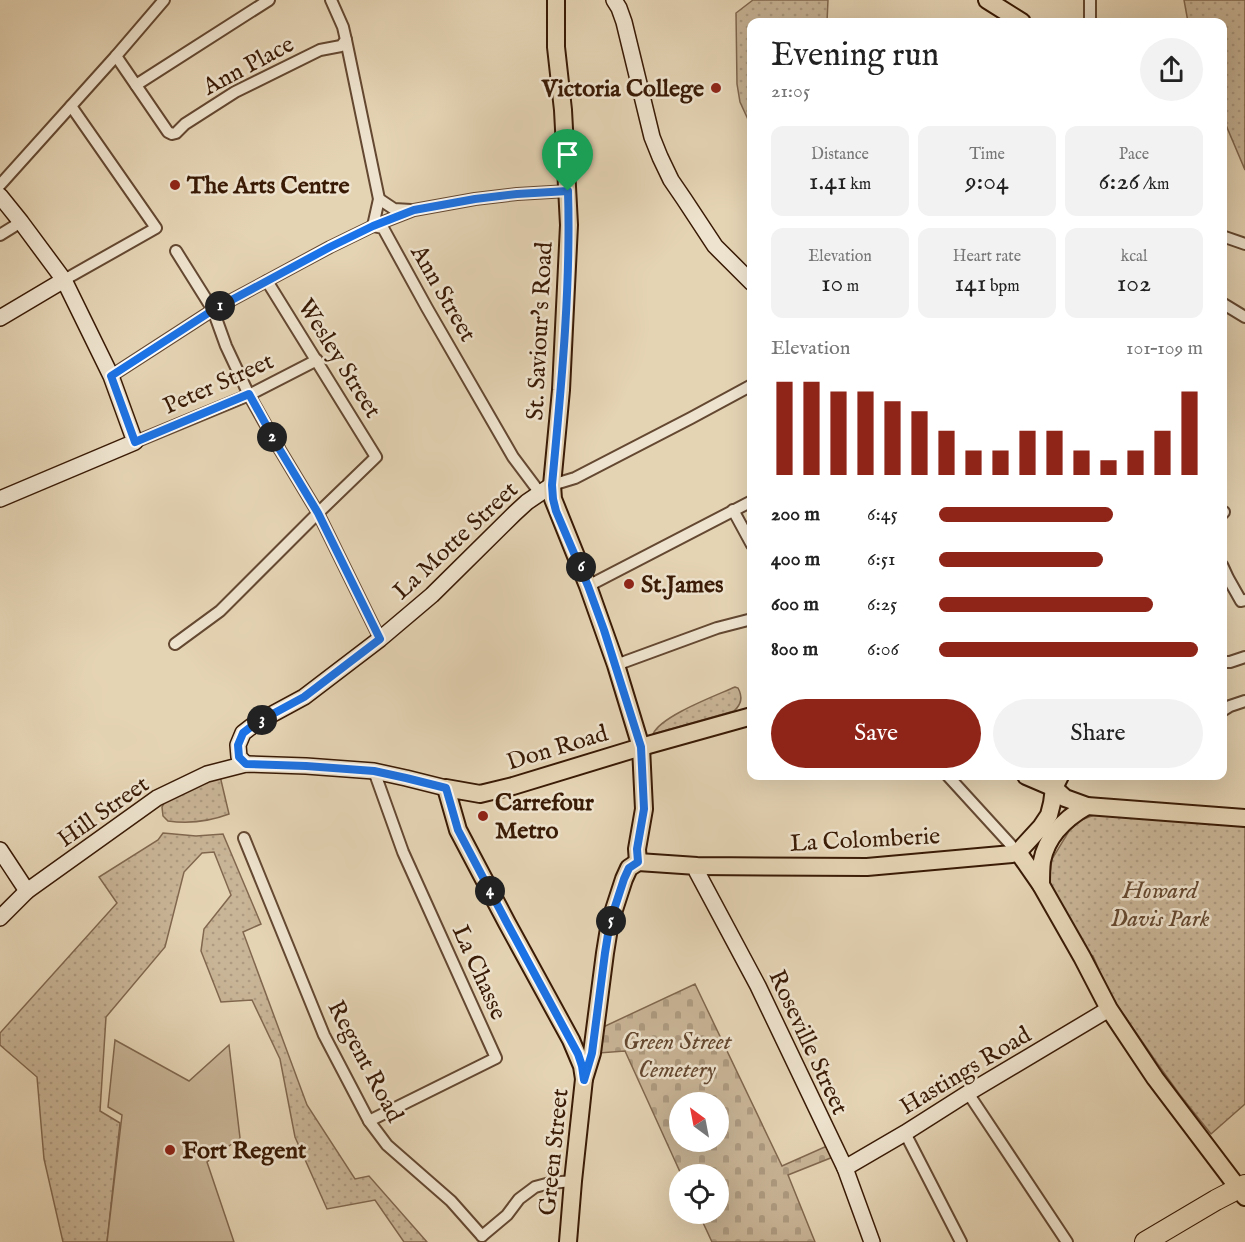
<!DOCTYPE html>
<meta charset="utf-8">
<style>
:root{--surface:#fff;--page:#f2f2f2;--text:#222;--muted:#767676;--accent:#8f2418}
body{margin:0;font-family:"IM FELL English",serif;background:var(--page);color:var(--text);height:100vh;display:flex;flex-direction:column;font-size:22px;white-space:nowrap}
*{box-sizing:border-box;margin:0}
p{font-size:20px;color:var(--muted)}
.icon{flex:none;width:33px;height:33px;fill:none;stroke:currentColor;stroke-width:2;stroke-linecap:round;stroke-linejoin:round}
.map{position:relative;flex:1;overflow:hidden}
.sheet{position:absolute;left:747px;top:18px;width:480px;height:762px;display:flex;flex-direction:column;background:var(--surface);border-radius:12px;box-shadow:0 6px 24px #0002}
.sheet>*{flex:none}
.needle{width:39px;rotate:328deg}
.controls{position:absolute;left:669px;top:1092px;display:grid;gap:12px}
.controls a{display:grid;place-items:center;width:60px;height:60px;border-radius:50%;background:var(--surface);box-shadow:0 6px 24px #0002;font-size:30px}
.pin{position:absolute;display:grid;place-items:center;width:51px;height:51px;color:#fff;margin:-62px -26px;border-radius:50% 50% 50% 0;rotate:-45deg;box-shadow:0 0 6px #0007}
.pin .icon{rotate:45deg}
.km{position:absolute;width:30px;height:30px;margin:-15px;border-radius:50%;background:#222;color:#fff;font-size:16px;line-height:30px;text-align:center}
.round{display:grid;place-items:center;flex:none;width:63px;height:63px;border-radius:32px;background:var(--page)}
.head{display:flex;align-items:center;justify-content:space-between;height:102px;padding:0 24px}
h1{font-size:33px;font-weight:600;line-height:45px}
.stats{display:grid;grid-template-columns:repeat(3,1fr);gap:9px;height:102px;padding:6px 24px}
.stats div{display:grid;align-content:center;border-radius:12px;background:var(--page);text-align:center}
.stats b{font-size:26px;font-weight:600}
.stats small{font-size:16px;font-weight:400}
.stats p{font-size:16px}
.chart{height:168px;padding:12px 24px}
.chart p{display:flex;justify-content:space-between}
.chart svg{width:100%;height:108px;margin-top:6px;stroke:var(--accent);stroke-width:6}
.primary-button{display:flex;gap:12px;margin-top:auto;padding:12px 24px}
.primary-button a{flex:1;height:69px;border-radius:36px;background:var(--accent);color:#fff;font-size:24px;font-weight:600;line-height:69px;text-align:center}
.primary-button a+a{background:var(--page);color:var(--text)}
ul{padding:0 24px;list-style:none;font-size:20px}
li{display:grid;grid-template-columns:96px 72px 1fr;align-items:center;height:45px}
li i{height:15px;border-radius:8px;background:var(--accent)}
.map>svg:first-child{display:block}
.green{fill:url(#green-dots);stroke:#80674e;stroke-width:1.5}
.cemetery{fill:url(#cemetery-stones);stroke:#80674e;stroke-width:1.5;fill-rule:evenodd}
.pitch{fill:#c8b496;stroke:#80674e;stroke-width:1.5}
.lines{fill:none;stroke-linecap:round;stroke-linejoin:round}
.street-casing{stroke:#644831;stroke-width:14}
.secondary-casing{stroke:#391a05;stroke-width:18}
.primary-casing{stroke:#391a05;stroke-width:20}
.highway-casing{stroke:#391a05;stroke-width:22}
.street{stroke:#eee3ce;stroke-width:10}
.secondary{stroke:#eee3ce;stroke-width:15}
.primary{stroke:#e5d4b4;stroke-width:16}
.highway{stroke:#e5d4b4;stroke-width:20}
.route-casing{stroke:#fff;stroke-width:12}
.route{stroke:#1a73e8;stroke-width:8}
.poi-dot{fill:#8f2418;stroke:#eee3ce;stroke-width:2}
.labels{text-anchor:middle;stroke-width:5;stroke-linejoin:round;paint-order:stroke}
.street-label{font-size:24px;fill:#391a05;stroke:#eee3ce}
.poi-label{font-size:24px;font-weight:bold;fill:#391a05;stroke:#eee3ce;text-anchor:start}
.park-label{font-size:24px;font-style:italic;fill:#644830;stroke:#eee3ce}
</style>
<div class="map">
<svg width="1245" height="1242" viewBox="0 0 1245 1242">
<defs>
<pattern id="green-dots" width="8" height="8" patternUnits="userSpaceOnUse" patternTransform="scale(1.5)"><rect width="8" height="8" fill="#c8b496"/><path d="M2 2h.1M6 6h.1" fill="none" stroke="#ad9a80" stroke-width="1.8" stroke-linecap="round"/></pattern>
<pattern id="cemetery-stones" width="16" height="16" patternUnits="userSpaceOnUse" patternTransform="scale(1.5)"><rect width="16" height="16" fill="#c8b496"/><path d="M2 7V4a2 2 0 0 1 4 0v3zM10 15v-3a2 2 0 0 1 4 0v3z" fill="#ad9a80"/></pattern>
</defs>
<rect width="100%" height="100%" fill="#e5d4b4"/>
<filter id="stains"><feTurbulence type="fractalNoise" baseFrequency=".00333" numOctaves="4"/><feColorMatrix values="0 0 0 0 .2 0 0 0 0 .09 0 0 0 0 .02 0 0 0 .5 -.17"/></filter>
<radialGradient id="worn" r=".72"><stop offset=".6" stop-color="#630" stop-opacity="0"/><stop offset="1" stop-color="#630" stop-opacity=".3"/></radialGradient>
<g class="green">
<polygon points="753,0 828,0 827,22 752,22 751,126 740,102 737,84 736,13"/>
<polygon points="1184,0 1245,0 1245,170 1223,118 1222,22 1188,22"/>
<path d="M 735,687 L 738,688 C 743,697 742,704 734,711 L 653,734 C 661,716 715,696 735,687 Z"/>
<path d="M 220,776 L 229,814 C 208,822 190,824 168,821 L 163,816 L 162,807 L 166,800 Z"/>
<polygon points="1102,812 1245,826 1245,1104 1211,1134 1180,1095 1157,1063 1110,995 1093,956 1085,950 1049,881 1052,859 1069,831 1076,822"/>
<polygon points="163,833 196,836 223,834 261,924 243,932 307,1105 355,1179 369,1176 427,1242 404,1242 375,1200 327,1209 295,1137 280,1059 252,1000 221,1002 201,951 204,929 231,895 214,852 202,853 184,872 165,947 106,1017 100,1111 120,1123 107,1242 63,1242 44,1159 37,1077 0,1045 0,1033 117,903 99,877 158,840"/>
</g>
<path class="cemetery" d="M 695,984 L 782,1166 L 827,1146 L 833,1157 L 788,1175 L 815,1242 L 712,1242 L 699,1214 L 718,1214 L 718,1174 L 681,1174 L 625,1051 L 599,1053 L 601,1028 ZM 680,1102 L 718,1102 L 718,1142 L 680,1142 Z"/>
<polygon class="pitch" points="115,1040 189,1081 229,1045 240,1138 207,1162 234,1242 107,1242 122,1115 108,1107"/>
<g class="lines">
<defs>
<g id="street">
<polyline points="331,0 343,27 346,40 379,199 373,226"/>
<polyline points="1090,22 1090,0"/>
<polyline points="116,56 168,132 172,134 176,133 185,124 235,92 320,50 341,46 346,40"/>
<polyline points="136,85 269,0"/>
<polyline points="0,185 116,56 164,0"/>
<polyline points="379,199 394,209 411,210"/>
<polyline points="373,226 383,228 427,308 513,457 540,493"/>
<polyline points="0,235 21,222"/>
<polyline points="1222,236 1245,244"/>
<polyline points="176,251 213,310 226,346 249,395 280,450 318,513 380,639"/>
<polyline points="64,280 156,228 71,106"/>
<polyline points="1222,303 1245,317"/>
<polyline points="111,376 213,310 330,247 373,226 414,210 475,199 517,194 568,191"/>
<polyline points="135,442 249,395 317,360"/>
<polyline points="552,485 575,478 691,418 752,385"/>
<polyline points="733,510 752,545"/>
<polyline points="1222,514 1224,512"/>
<polyline points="1222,565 1228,578 1241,601 1245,600"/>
<polyline points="588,586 752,501"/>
<polyline points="175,644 220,611 318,513 376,457 267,281"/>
<polyline points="1222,662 1230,662 1245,657"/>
<polyline points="616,665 717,628 752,619"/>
<polyline points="1222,711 1230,706 1245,701"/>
<polyline points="948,776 1011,845 1012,854"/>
<polyline points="244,838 324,1035 369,1121 387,1145 451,1201 482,1236"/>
<polyline points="968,1093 1067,1242"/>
<polyline points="369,1121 496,1058 403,852 374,771"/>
<polyline points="905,1133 961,1242"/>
<polyline points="482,1236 507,1215 519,1199 535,1187 550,1183 573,1181"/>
</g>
<g id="secondary">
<polyline points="614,0 619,8 624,22 652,137 660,157 671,180 684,199 715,246 752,283"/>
<polyline points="0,196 21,222 64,280 111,376 135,442 0,499"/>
<polyline points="0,318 64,280"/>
<polyline points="246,764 239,757 238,745 243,733 256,723 304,697 380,639 432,595 515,513 527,502 552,485"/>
<polyline points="0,850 27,891"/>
<polyline points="697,866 697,872 758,986 845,1168 872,1242"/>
<polyline points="0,918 27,891 157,798 207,774 246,764 306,766 374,771 406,778 446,788"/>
<polyline points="845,1168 905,1133 968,1093 1109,1009"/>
</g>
<g id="primary">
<polyline points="556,0 556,47 563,110 569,225 561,390 552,485 553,499 588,586 616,665 641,747 644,809 637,849 638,862"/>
<polyline points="987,0 1022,22"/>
<polyline points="1026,776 1054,788 1065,798 1087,806 1245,818"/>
<polyline points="1018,852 1041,885 1082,957 1109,1009 1155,1078 1245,1197"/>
<polyline points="638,862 697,866 867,867 1012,854 1018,852 1041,827 1049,815 1052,803 1054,788 1060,776"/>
<path d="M 1041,885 C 1041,877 1041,868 1042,861 C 1047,835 1066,818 1087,806"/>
<polyline points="584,1079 582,1066 571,1040 507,923 458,830 446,788 480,794 513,786 641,747 752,716"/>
<polyline points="568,1242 573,1181 584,1079 592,1053 605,953 610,922 624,879 629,868 638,862"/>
</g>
<polyline id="highway" points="1145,1242 1216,1200 1245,1185"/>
</defs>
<use href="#street" class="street-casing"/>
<use href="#secondary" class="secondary-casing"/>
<use href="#primary" class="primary-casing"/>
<use href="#highway" class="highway-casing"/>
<use href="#street" class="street"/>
<use href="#secondary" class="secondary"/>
<use href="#primary" class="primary"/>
<use href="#highway" class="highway"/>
</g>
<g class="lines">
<defs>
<path id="route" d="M 568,191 C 571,289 561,388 552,485 L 553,499 L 556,511 L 588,586 L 604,630 L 641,747 L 644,809 L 637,849 L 638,862 L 629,868 L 624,879 L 610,922 L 605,953 L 592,1053 L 584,1080 L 582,1066 L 578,1054 L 507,923 L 458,830 L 446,788 L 406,778 L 374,771 L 306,766 L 246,764 L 239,757 L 238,745 L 243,733 L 256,723 L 304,697 L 380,639 L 318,513 L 280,450 L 249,394 L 135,442 L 111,376 L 213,310 L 330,247 L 373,226 L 414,210 L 475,199 L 517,194 Z"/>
</defs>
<use href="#route" class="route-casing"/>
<use href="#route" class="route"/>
</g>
<g class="poi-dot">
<circle cx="716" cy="88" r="6"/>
<circle cx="175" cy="185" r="6"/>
<circle cx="629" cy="584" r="6"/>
<circle cx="483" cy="816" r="6"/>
<circle cx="170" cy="1150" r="6"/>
</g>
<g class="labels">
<g class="street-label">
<text transform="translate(248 65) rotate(-28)" y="8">Ann Place</text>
<text transform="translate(444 293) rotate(60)" y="8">Ann Street</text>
<text transform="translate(539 331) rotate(-87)" y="8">St. Saviour's Road</text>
<text transform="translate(340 358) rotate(58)" y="8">Wesley Street</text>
<text transform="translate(218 383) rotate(-24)" y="8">Peter Street</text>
<text transform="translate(455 540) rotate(-43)" y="8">La Motte Street</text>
<text transform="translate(557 747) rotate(-17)" y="8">Don Road</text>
<text transform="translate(103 811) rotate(-35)" y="8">Hill Street</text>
<text transform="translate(865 839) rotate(-3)" y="8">La Colomberie</text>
<text transform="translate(480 972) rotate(66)" y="8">La Chasse</text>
<text transform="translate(809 1042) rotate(65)" y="8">Roseville Street</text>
<text transform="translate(366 1061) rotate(62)" y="8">Regent Road</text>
<text transform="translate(965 1070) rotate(-31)" y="8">Hastings Road</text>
<text transform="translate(553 1152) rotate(-84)" y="8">Green Street</text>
</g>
<g class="poi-label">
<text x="704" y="96" text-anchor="end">Victoria College</text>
<text x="187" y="193">The Arts Centre</text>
<text x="641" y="592">St.James</text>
<text x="495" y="810">Carrefour<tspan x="495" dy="28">Metro</tspan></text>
<text x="182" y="1158">Fort Regent</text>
</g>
<g class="park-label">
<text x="1160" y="898">Howard<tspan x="1160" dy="28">Davis Park</tspan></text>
<text x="677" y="1049">Green Street<tspan x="677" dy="28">Cemetery</tspan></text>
</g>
</g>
<rect width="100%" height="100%" filter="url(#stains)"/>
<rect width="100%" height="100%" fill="url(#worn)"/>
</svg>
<div class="controls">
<a><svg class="needle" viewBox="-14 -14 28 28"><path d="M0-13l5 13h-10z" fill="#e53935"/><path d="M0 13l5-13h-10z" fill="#767676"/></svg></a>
<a><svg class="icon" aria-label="locate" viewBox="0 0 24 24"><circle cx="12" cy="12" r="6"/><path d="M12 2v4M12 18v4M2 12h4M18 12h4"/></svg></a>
</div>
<div class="pin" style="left:568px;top:191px;background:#1e9e55"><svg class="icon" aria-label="arrive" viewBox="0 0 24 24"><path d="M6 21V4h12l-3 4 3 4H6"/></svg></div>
<b class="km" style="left:220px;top:306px">1</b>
<b class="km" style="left:272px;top:437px">2</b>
<b class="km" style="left:262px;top:720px">3</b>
<b class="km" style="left:490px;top:891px">4</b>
<b class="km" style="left:611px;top:921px">5</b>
<b class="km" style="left:581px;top:567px">6</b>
<section class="sheet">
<div class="head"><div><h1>Evening run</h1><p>21:05</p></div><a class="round"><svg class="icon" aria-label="share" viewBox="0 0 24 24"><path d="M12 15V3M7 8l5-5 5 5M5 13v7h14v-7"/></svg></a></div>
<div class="stats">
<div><p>Distance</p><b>1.41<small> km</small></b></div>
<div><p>Time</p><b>9:04</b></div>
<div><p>Pace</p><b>6:26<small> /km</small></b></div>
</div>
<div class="stats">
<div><p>Elevation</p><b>10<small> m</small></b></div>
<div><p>Heart rate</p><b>141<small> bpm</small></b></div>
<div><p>kcal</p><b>102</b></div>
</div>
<div class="chart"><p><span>Elevation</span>101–109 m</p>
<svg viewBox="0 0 160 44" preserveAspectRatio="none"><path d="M5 44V6M15 44V6M25 44V10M35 44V10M45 44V14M55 44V18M65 44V26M75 44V34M85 44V34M95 44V26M105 44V26M115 44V34M125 44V38M135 44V34M145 44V26M155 44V10"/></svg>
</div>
<ul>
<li><b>200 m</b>6:45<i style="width:66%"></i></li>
<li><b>400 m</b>6:51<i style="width:62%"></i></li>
<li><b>600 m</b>6:25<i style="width:81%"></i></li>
<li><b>800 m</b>6:06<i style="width:98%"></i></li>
</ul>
<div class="primary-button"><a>Save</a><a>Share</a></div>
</section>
</div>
